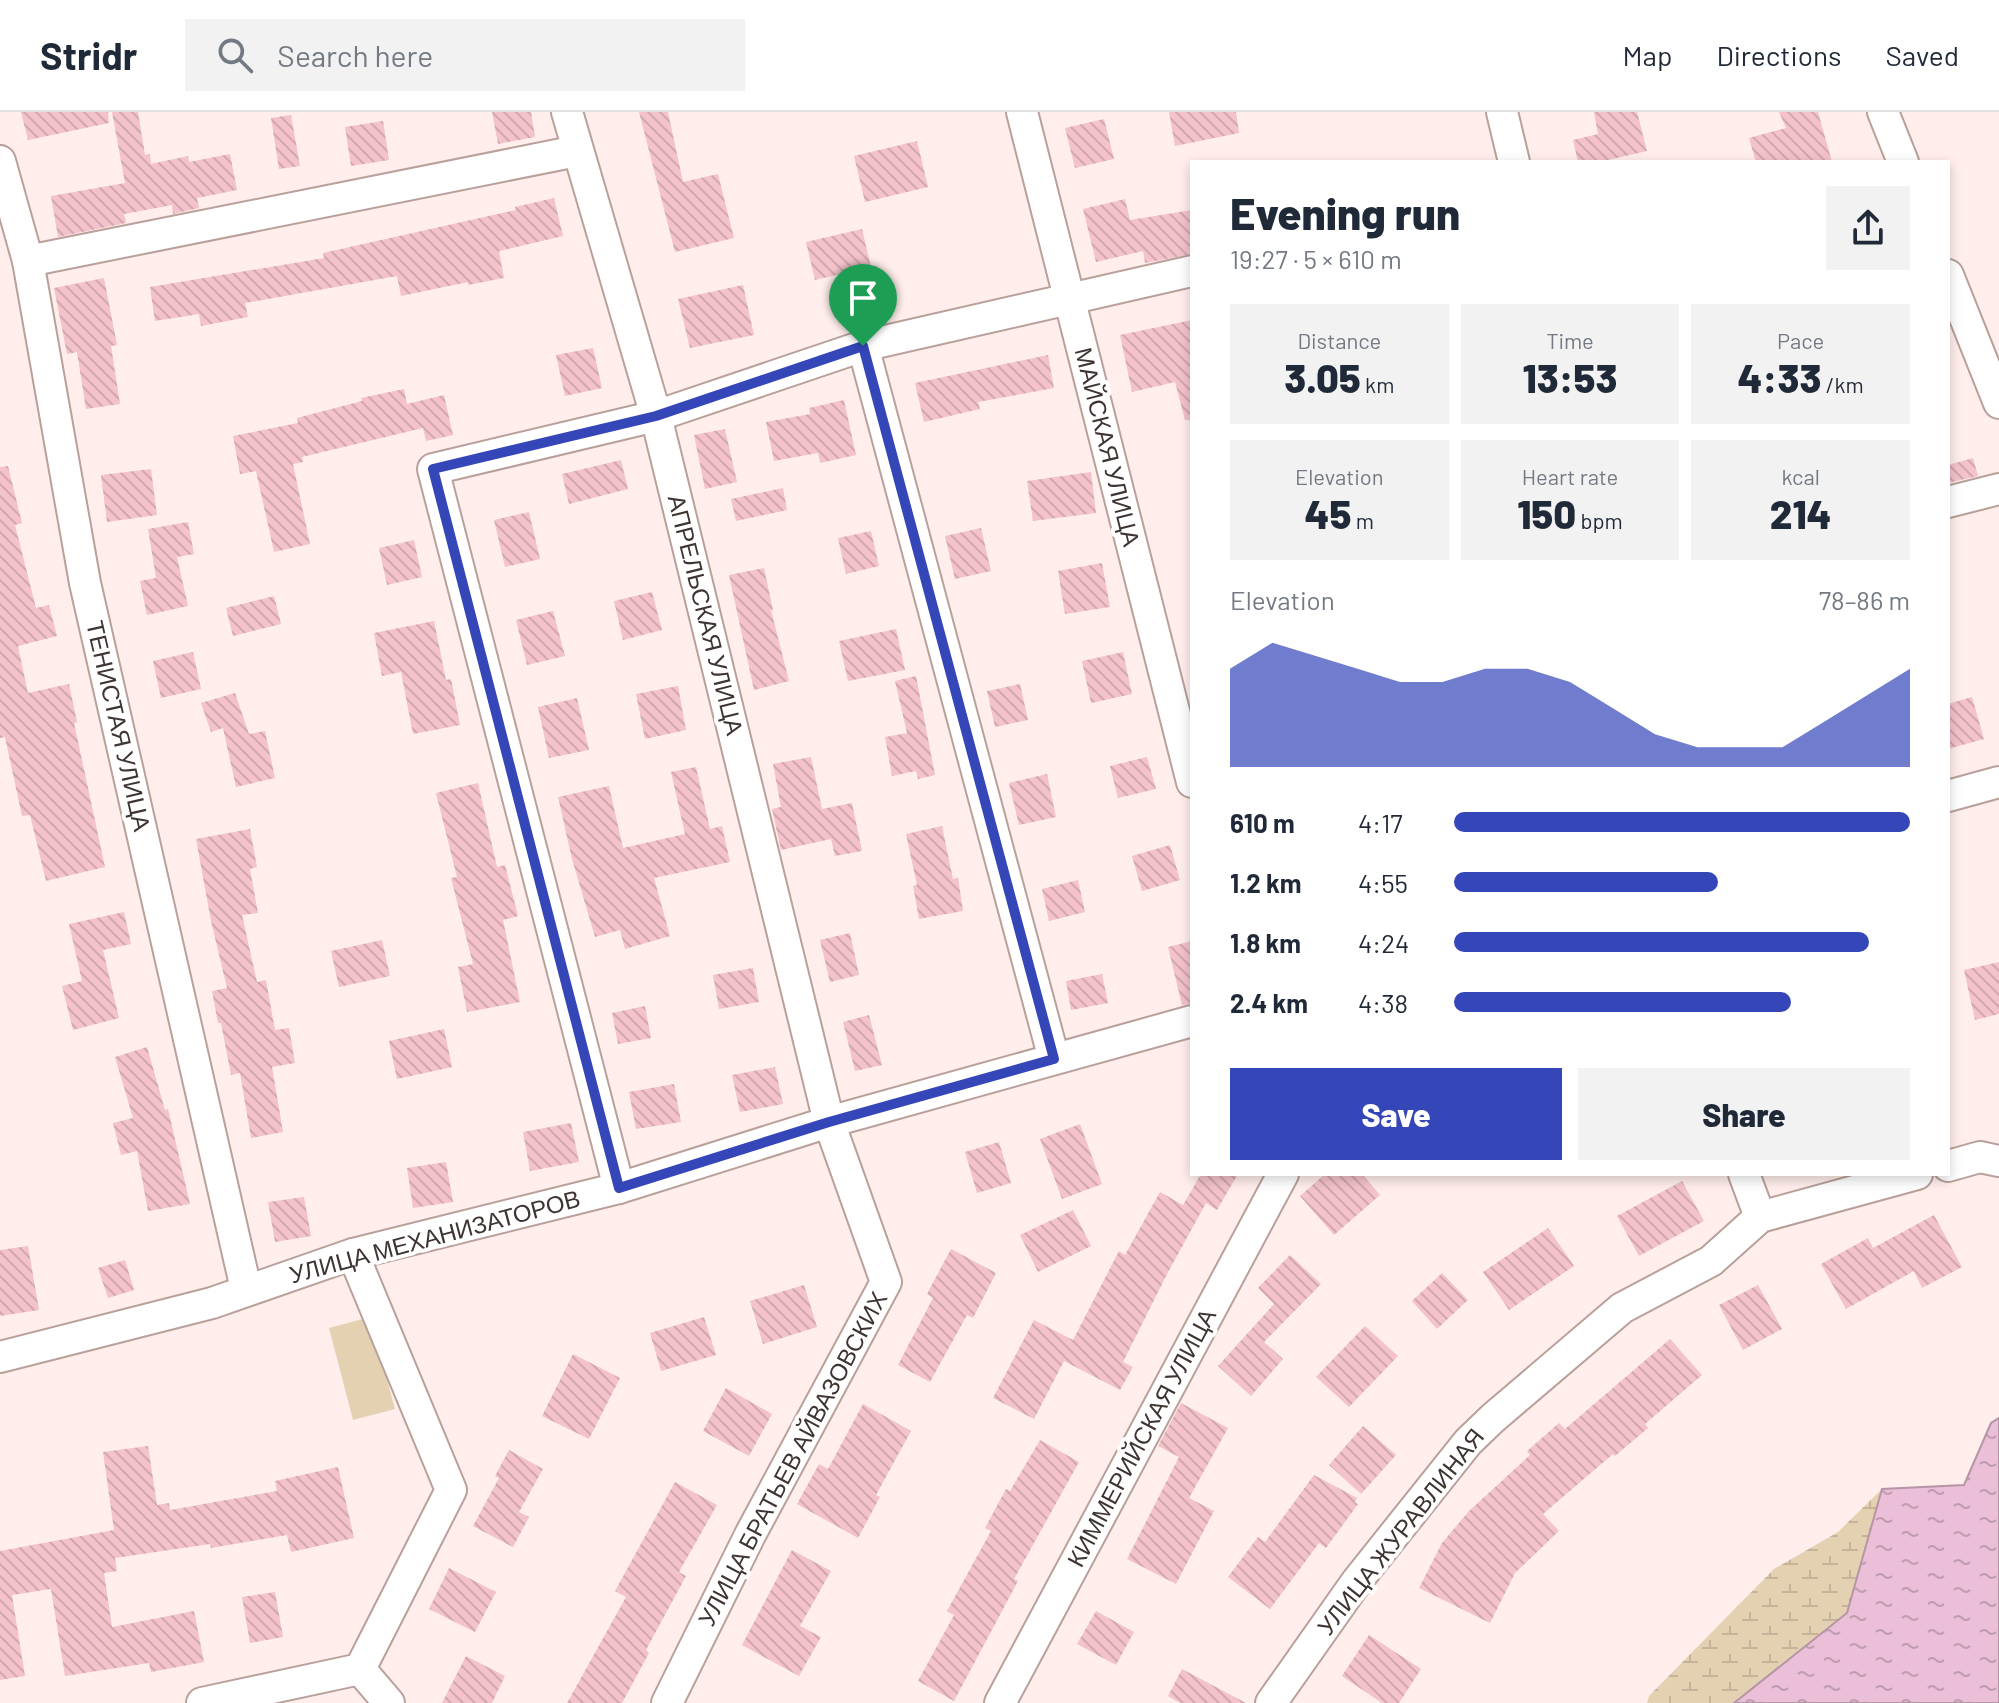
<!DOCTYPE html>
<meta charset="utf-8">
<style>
:root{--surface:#fff;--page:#f2f2f3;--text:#1f2937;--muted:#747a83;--line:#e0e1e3;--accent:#3446b8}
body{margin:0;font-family:Barlow,sans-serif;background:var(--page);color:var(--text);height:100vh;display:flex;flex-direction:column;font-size:30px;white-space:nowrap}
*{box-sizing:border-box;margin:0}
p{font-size:26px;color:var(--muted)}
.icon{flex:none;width:44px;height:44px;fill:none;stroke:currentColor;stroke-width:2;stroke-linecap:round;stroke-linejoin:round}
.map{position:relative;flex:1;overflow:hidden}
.sheet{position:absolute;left:1190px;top:48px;width:760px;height:1016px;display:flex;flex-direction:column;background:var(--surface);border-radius:0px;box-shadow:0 4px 12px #0003}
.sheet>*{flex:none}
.pin{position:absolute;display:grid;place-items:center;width:68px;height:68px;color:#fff;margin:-82px -34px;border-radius:50% 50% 50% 0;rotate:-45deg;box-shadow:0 0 8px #0007}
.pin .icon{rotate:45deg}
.round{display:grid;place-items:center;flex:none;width:84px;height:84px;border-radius:0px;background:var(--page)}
.overview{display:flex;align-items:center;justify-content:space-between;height:136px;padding:0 40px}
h1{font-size:44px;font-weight:800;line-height:60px}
.figures{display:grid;grid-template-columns:repeat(3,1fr);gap:12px;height:136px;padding:8px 40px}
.figures div{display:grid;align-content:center;border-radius:0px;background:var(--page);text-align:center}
.figures b{font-size:40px;font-weight:800}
.figures small{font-size:22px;font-weight:400}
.figures p{font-size:22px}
.chart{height:224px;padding:16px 40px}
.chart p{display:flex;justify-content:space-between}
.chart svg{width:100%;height:144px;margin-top:8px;fill:var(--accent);opacity:.7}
.primary-button{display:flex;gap:16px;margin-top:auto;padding:16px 40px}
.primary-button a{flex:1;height:92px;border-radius:0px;background:var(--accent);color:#fff;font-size:32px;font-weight:800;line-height:92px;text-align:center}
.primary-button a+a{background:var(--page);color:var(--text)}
ul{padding:0 40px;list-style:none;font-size:26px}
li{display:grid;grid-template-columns:128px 96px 1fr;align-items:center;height:60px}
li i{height:20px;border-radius:10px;background:var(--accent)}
header{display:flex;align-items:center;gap:48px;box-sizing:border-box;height:112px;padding:0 40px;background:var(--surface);border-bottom:2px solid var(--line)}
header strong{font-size:38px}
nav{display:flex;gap:44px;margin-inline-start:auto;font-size:28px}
.search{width:560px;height:72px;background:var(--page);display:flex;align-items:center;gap:20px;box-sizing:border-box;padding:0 28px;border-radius:0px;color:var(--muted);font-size:30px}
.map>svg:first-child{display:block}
.wetland{fill:url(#wetland-marsh)}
.pitch{fill:#e4d1b1}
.water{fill:url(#water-ripples);stroke:#b695a6;stroke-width:2}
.building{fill:url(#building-back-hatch)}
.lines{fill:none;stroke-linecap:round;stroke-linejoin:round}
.minor-casing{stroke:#b9a09b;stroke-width:34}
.minor{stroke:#fff;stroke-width:30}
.route-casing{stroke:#fff;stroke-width:16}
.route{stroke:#3446b8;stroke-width:10}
.labels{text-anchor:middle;stroke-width:8;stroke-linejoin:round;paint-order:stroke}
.street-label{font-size:24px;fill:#3e3432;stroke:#fff}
</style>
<header>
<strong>Stridr</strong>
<div class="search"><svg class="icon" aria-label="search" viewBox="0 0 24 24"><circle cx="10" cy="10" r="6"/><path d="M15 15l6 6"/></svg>Search here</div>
<nav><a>Map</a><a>Directions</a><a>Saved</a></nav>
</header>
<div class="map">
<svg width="1999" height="1591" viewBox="0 0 1999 1591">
<defs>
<pattern id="wetland-marsh" width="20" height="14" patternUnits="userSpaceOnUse" patternTransform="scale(2)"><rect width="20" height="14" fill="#e4d1b1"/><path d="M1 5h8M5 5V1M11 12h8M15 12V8" fill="none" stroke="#c5b499"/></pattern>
<pattern id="water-ripples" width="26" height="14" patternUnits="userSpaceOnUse" patternTransform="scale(2)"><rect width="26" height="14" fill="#eabfd7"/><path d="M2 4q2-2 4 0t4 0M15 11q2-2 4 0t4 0" fill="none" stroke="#bf9caf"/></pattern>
<pattern id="building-back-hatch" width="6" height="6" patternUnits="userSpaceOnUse" patternTransform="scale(2)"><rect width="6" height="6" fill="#f4c2ca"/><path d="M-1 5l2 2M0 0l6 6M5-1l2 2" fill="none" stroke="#d2a7ae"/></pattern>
</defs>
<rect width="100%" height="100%" fill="#ffeeeb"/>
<polygon class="wetland" points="1882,1377 1847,1501 1734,1591 1647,1591 1649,1584 1774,1457 1838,1420"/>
<polygon class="pitch" points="370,1205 395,1297 353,1308 329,1216"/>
<polygon class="water" points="1999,1306 1999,1591 1734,1591 1847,1501 1882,1377 1964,1373 1991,1311"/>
<g class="building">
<polygon points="21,0 108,0 109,11 28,28"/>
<polygon points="112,0 138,0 145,43 150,42 151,52 188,44 189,50 230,42 237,78 197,86 199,96 173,102 172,93 124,102 126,111 58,125 51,84 125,71"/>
<polygon points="492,0 531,0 535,25 498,32"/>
<polygon points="639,0 668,0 683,70 718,62 734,126 675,140"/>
<polygon points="1169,0 1236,0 1239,21 1175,34"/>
<polygon points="1594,0 1637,0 1647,39 1599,50 1578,50 1573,28 1598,22"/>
<polygon points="1779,0 1818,0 1832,50 1756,50 1749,26 1786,16"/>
<polygon points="291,3 300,54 279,57 271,6"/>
<polygon points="1104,7 1114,47 1075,56 1065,16"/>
<polygon points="383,9 389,48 351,54 345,15"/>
<polygon points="917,29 928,75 865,90 854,44"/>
<polygon points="554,86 563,124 499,139 504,166 468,173 468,170 401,184 397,164 245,191 248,205 201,214 199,202 155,209 150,175 324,146 323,141 516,98 515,95"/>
<polygon points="1125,87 1130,108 1192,98 1192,142 1145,151 1143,139 1096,150 1083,97"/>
<polygon points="862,117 871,155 815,168 806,130"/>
<polygon points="104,166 117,233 111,234 120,292 86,297 77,240 67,242 54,176"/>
<polygon points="743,173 754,223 690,236 678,187"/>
<polygon points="1192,208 1192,308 1185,308 1175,270 1132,280 1120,223"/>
<polygon points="593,236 602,276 565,284 556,243"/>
<polygon points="1048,243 1054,276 978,290 980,297 924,310 915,271"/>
<polygon points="404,277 407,292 444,283 453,323 426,329 423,316 302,345 303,350 293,352 310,432 274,440 256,359 240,362 233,324 298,311 297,306 362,289 361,286"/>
<polygon points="844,288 856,343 820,351 818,341 774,349 766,310 810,302 809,296"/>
<polygon points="725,317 737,370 705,377 694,323"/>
<polygon points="1973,346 1978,364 1948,371 1948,353"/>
<polygon points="621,348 628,377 569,392 562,362"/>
<polygon points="8,354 22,411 15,413 36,496 49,493 57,524 18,534 28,581 69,572 77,610 74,611 105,755 46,769 30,703 22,704 5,625 0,626 0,355"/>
<polygon points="151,357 157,403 107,410 101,363"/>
<polygon points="1091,360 1096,401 1033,409 1027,369"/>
<polygon points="783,376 787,398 736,409 731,387"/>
<polygon points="529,400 540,447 505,455 494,408"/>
<polygon points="188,410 194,442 177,445 188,494 147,503 140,469 156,466 148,417"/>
<polygon points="981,416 991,459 955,467 945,424"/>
<polygon points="871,419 879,454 846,462 838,426"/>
<polygon points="414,428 422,465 387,473 379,436"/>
<polygon points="1102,451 1110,495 1065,502 1058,459"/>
<polygon points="764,456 773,498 771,498 789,569 754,578 729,463"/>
<polygon points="652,480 662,518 623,528 614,489"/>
<polygon points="274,484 281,512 233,524 226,496"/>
<polygon points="553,499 565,544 527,553 516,508"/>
<polygon points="434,509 446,568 451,567 460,613 413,622 401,560 382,564 374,521"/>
<polygon points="896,517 905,558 848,569 839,529"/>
<polygon points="193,540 201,577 161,586 153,549"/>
<polygon points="1123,540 1132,582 1091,591 1082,549"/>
<polygon points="916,564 935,663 918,667 916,659 892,664 885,625 907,621 895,569"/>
<polygon points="1020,572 1028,608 995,615 987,579"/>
<polygon points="678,574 686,618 645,627 636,582"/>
<polygon points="235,581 249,622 265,619 275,666 236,675 223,616 211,620 201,591"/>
<polygon points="1972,585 1984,627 1948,637 1948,592"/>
<polygon points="577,586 589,638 549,646 538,595"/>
<polygon points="811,645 822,697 852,691 862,739 835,744 831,727 781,738 772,697 781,695 773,652"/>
<polygon points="1147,645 1156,677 1118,686 1110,654"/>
<polygon points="696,655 710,717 722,714 730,750 654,766 670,824 625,837 620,818 595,825 572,747 558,685 609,674 623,736 685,722 671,660"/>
<polygon points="1047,662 1056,705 1019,713 1009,671"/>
<polygon points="478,671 497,755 505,753 518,804 503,808 520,890 467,900 458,855 473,852 451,766 457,765 436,681"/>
<polygon points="942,714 953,767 958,766 963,799 919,807 913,774 917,773 906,722"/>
<polygon points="250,717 257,755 250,757 258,801 242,803 257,870 266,868 275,918 289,916 295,951 272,955 283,1020 251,1026 240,961 231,963 221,911 218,911 212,879 227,876 211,809 196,727"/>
<polygon points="1170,733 1180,768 1142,779 1132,744"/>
<polygon points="1078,768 1085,800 1049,809 1042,777"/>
<polygon points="124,800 131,832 103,838 119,906 73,918 62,874 82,869 69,812"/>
<polygon points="850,821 859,863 830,870 820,828"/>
<polygon points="382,828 390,864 339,875 331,839"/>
<polygon points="1192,829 1192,892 1182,893 1168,835"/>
<polygon points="1999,850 1999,902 1975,908 1964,858"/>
<polygon points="753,856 759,890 719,897 713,863"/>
<polygon points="1102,862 1108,891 1071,898 1066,869"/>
<polygon points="645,894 651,926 618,932 612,901"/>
<polygon points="869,903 882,953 855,959 843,910"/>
<polygon points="444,917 452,955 397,967 389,929"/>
<polygon points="147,935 165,998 168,997 190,1092 148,1099 137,1039 121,1043 113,1011 133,1006 115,945"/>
<polygon points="775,955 783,992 740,1000 732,963"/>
<polygon points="674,972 681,1010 636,1017 629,980"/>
<polygon points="571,1011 579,1050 530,1059 523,1020"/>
<polygon points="1080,1012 1102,1072 1062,1087 1040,1027"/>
<polygon points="999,1030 1011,1071 977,1081 965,1040"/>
<polygon points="446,1050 453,1090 413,1096 407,1056"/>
<polygon points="1201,1062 1238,1062 1217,1098 1206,1091 1166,1164 1123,1250 1133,1255 1120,1278 1064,1249 1034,1307 993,1286 1034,1208 1073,1228 1119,1139 1125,1143 1160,1080 1183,1093"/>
<polygon points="1325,1062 1362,1062 1380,1083 1334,1123 1300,1084"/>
<polygon points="1682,1069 1704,1109 1639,1144 1617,1104"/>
<polygon points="304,1085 311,1124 275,1130 268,1090"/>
<polygon points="1073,1098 1091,1134 1038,1160 1020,1123"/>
<polygon points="1934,1103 1962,1155 1922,1176 1914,1159 1846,1197 1821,1152 1868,1126 1873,1136"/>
<polygon points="1548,1116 1574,1154 1509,1198 1483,1160"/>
<polygon points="28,1134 39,1198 0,1204 0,1138"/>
<polygon points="951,1137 996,1161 973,1206 967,1203 930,1270 898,1253 933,1186 927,1182"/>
<polygon points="1290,1143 1321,1172 1264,1230 1283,1247 1251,1284 1218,1254 1274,1192 1258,1176"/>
<polygon points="125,1148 134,1178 108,1186 98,1156"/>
<polygon points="1442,1161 1468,1188 1437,1217 1412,1189"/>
<polygon points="804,1173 817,1215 763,1232 750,1189"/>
<polygon points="1758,1173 1782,1217 1743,1238 1719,1193"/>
<polygon points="704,1205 716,1243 661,1259 650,1221"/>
<polygon points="1365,1214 1398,1244 1349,1295 1316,1265"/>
<polygon points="1670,1227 1702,1263 1645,1312 1648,1316 1615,1344 1613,1342 1543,1402 1559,1419 1515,1461 1490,1511 1419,1476 1442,1431 1469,1399 1530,1343 1527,1339 1559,1311 1565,1317"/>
<polygon points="573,1242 620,1266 589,1327 542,1304"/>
<polygon points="726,1276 772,1302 749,1344 703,1319"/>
<polygon points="1181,1291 1228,1316 1189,1386 1214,1399 1176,1472 1127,1447 1179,1345 1158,1334"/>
<polygon points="863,1292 911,1319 876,1383 880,1385 858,1426 797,1392 819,1352 828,1357"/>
<polygon points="1363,1314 1396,1343 1361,1382 1329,1353"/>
<polygon points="1040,1328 1079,1350 1014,1467 1018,1469 954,1589 918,1569 954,1503 947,1499 991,1419 985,1416 1006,1377 1010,1379"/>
<polygon points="148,1334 157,1393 169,1391 170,1398 277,1379 275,1369 338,1355 354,1426 291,1440 287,1423 211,1436 210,1432 115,1446 117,1459 104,1461 112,1515 194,1499 204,1550 151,1560 149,1551 65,1564 51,1477 12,1483 25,1564 0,1568 0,1439 114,1418 103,1340"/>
<polygon points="509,1338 543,1357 519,1400 529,1405 513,1435 473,1414 499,1366 495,1364"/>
<polygon points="1314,1363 1357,1386 1355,1390 1358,1392 1326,1436 1319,1431 1270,1497 1228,1465 1258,1425 1265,1430"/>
<polygon points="675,1370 717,1393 679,1460 686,1464 646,1538 649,1541 622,1591 567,1591 626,1485 615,1479"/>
<polygon points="792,1438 831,1459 800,1514 821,1525 799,1564 742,1533"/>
<polygon points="449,1456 496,1480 475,1520 429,1497"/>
<polygon points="275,1480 283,1525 250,1531 242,1485"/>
<polygon points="1096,1499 1134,1520 1116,1553 1077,1532"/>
<polygon points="1369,1523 1421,1557 1399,1591 1382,1591 1342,1564"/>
<polygon points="466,1544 505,1564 492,1591 442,1591"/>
<polygon points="1182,1557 1246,1591 1180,1591 1168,1584"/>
</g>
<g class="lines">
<defs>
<g id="minor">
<polyline points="567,0 656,304 829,1010 886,1170 750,1423 667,1591"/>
<polyline points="1022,0 1192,670"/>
<polyline points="1502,0 1514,50"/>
<polyline points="1883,0 1903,50"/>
<polyline points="0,49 28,149 85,471 246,1177"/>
<polyline points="28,149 577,39"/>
<polyline points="1948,163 1999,291"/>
<polyline points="863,234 1054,947"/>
<polyline points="1948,390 1999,377"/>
<polyline points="1948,684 1999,670"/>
<polyline points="1948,1054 1980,1045 1999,1049"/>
<polyline points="1744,1062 1760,1105"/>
<polyline points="619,1076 433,357 656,304 863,234 1192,159"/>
<polyline points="353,1142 451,1378 360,1557"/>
<polyline points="0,1245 212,1191 353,1142 619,1076 829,1010 1192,909"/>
<polyline points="360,1557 389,1591"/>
<polyline points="202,1591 360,1557"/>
<polyline points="1000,1591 1283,1062"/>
<polyline points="1271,1591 1357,1469 1468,1330 1493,1306 1622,1196 1711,1149 1760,1105 1917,1062"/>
</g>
</defs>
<use href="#minor" class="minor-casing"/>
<use href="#minor" class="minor"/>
</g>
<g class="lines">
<defs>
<polygon id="route" points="863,234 1054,947 829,1010 619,1076 433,357 656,304"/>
</defs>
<use href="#route" class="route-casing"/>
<use href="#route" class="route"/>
</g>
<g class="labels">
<g class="street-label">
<text transform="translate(1107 335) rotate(76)" y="8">МАЙСКАЯ УЛИЦА</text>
<text transform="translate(705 503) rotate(76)" y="8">АПРЕЛЬСКАЯ УЛИЦА</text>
<text transform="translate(118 614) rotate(77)" y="8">ТЕНИСТАЯ УЛИЦА</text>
<text transform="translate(435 1125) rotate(-15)" y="8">УЛИЦА МЕХАНИЗАТОРОВ</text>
<text transform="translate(1142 1326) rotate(-62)" y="8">КИММЕРИЙСКАЯ УЛИЦА</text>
<text transform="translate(793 1347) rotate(-62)" y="8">УЛИЦА БРАТЬЕВ АЙВАЗОВСКИХ</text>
<text transform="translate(1401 1420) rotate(-52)" y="8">УЛИЦА ЖУРАВЛИНАЯ</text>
</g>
</g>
</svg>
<div class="pin" style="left:863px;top:234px;background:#1e9e55"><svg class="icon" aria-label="arrive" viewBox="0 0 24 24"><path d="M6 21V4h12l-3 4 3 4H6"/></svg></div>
<section class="sheet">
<div class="overview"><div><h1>Evening run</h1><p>19:27 · 5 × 610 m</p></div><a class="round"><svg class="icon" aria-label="share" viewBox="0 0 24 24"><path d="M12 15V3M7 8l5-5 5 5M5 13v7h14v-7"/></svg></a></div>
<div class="figures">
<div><p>Distance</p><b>3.05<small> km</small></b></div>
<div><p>Time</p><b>13:53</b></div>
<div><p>Pace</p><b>4:33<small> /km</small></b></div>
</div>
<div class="figures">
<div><p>Elevation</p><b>45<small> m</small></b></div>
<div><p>Heart rate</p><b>150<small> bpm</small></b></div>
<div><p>kcal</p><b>214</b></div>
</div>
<div class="chart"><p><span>Elevation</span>78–86 m</p>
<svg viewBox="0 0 160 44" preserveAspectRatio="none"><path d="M0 44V14L10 6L20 10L30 14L40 18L50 18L60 14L70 14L80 18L90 26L100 34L110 38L120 38L130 38L140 30L150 22L160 14V44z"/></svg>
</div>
<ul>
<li><b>610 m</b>4:17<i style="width:100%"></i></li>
<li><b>1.2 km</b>4:55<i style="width:58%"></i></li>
<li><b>1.8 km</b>4:24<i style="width:91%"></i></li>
<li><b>2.4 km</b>4:38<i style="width:74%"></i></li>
</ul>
<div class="primary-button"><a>Save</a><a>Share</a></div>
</section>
</div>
